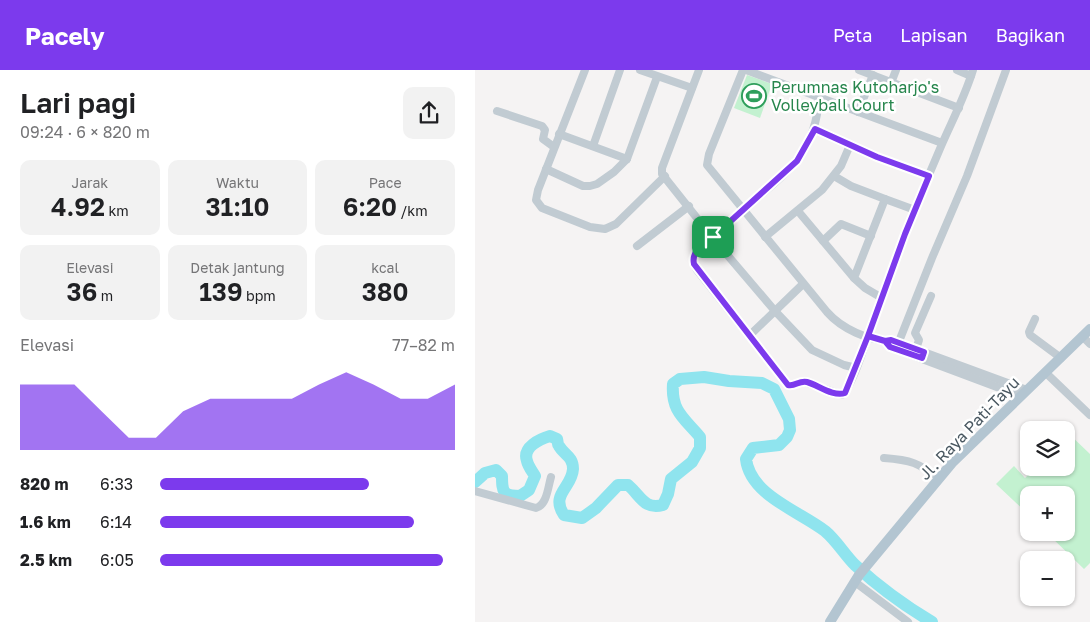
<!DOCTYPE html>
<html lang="id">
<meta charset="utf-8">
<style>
:root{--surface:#fff;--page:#f2f2f2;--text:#202124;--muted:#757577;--accent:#7c3aed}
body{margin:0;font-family:"Golos Text",sans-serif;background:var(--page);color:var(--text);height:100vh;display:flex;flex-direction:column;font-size:19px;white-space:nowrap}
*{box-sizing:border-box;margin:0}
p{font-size:16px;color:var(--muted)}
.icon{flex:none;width:28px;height:28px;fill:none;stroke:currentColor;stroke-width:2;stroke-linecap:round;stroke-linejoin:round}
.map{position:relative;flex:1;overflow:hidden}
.drawer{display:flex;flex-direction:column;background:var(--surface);width:475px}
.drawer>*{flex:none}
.tools{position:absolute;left:545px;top:351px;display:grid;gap:10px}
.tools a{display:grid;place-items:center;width:55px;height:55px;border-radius:10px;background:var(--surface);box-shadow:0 1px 4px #0004;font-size:25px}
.pin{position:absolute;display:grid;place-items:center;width:42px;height:42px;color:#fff;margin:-21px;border-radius:10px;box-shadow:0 2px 8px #0006}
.round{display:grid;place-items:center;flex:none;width:52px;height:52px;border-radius:10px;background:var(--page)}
.overview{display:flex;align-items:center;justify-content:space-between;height:85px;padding:0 20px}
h1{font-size:28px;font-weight:600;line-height:38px}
.metrics{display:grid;grid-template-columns:repeat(3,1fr);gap:8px;height:85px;padding:5px 20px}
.metrics div{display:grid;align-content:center;border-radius:10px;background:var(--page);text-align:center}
.metrics b{font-size:25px;font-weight:600}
.metrics small{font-size:14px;font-weight:400}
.metrics p{font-size:14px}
.chart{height:140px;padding:10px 20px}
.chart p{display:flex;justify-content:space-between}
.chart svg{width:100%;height:90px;margin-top:5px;fill:var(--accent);opacity:.7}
ul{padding:0 20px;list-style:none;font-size:16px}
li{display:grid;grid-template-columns:80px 60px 1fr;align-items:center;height:38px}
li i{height:12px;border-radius:6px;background:var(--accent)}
header{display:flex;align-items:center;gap:30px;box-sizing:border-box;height:70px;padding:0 25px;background:var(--accent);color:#fff}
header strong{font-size:24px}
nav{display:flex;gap:28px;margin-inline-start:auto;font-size:18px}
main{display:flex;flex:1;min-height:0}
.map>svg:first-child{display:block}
.green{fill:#c3f1d0}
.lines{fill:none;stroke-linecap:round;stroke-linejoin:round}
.river{stroke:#8fe4ee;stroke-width:12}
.minor{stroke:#c1cbd2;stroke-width:8}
.major{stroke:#b3c5d1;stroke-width:10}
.route-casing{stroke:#fff;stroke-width:10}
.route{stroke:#7c3aed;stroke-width:6}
.labels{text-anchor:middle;stroke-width:5;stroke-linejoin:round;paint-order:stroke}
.leisure-label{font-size:16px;fill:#27864d;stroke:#fff;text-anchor:start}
.street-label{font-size:16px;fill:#4a5861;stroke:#fff}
</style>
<header>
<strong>Pacely</strong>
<nav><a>Peta</a><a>Lapisan</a><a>Bagikan</a></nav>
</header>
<main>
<section class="drawer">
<div class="overview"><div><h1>Lari pagi</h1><p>09:24 · 6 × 820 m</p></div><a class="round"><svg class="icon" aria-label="share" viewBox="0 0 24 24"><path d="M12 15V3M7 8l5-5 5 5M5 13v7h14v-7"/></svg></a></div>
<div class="metrics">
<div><p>Jarak</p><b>4.92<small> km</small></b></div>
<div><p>Waktu</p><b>31:10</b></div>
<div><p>Pace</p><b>6:20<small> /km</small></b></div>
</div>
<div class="metrics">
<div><p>Elevasi</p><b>36<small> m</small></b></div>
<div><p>Detak jantung</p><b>139<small> bpm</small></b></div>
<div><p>kcal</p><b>380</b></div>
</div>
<div class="chart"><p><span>Elevasi</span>77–82 m</p>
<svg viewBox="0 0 160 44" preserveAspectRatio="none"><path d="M0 44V12L10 12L20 12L30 25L40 38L50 38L60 25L70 19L80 19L90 19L100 19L110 12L120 6L130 12L140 19L150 19L160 12V44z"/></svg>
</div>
<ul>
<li><b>820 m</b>6:33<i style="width:71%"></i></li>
<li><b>1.6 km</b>6:14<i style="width:86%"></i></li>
<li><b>2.5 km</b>6:05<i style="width:96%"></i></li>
</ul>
</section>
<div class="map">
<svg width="615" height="552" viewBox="0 0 615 552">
<rect width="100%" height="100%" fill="#f5f3f3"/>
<g class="green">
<polygon points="272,5 297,14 285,48 259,38"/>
<polygon points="591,361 615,384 615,493 609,499 572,463 591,462 591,425 554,425 554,445 521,414 539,396 550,408 560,398 591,398"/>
</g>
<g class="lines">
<path class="river" d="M 0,412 L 10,403 L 21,400 L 27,406 C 27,422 28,426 45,426 L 54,420 L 60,406 C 57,401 53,396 52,391 C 47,377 65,369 75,366 L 82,369 C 83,371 82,374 84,376 C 89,385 98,386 98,399 C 97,418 75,424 89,445 L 107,448 L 121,438 L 143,415 L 153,415 C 166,426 169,440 188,435 L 193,424 L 196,409 L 217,392 L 225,378 L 225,367 C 209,348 196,341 198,314 L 205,309 L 229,307 L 254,311 L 287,313 L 299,319 L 314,349 L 315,360 L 312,367 L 304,375 L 278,378 L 271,389 C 275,425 324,441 350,461 C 361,470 370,485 380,495 C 404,517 430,536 457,552"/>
<g class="minor">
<polyline points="110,0 63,120 61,130 67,138 115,157 130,159 141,154 190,106"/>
<polyline points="165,0 217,18"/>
<polyline points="224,0 187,98 187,104 237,167 300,241 337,280 369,295 381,298"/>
<path d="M 268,0 L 234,84 L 232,95 L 352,242 C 366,258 394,272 416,270 L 552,320"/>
<polyline points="271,0 467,73"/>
<polyline points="384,0 484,38"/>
<polyline points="482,0 496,6"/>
<polyline points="416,13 421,0"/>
<path d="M 344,27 C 341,84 310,104 270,138 C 253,152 237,167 221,182 C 216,188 218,193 222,200 L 313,315 C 320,317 323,311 330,312 L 367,325 C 377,318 393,266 398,251 C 419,192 442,132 467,74 C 478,49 490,26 498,0"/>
<polyline points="22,41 67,56 70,60 68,69 79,77"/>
<polyline points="383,42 398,5"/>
<polyline points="340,59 402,87 454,106"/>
<polyline points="84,64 152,89"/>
<polyline points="118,76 145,0"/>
<polyline points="71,99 108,116 115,116 122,114 139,102 152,89 182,7"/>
<polyline points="359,106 376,116 410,129 379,208 390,218 407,228"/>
<polyline points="410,129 440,140"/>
<polyline points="323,141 379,208"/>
<polyline points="290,167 347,120 366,96 375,75"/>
<polyline points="348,171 366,154 396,166"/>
<polyline points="162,176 214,136"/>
<polyline points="560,249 554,262 555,265 586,288"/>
<polyline points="275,265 328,214"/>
<polyline points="607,266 615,274"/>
<polyline points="410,271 415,277 546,326"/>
<polyline points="421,279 457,188 492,106 531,0"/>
<polyline points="441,279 444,270 440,263 456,226"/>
<polyline points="571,303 615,345"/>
<path d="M 409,388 C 437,390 442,393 465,408"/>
<path d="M 0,421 L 61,438 C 72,435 73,417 76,407"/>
<polyline points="380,512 433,552"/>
</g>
<polyline class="major" points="355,552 384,505 477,393 615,259"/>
</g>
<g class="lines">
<defs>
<path id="route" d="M 238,167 C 228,175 216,181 219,194 L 313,315 C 320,317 324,310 332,312 C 343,315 358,327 370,323 L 393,266 L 410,271 L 415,277 L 447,288 L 449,282 L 416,270 L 410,271 L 393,266 L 430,164 L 454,106 L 402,87 L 340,59 L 322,91 L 238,167"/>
</defs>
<use href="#route" class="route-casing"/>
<use href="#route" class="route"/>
</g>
<defs>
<symbol id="stadium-ring" viewBox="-11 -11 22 22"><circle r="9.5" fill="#fff" stroke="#2e9e5b" stroke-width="1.5"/><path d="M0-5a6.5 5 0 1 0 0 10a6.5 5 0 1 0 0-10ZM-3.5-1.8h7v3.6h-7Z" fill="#2e9e5b"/></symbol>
</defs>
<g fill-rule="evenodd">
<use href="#stadium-ring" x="265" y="12" width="28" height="28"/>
</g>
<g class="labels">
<g class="leisure-label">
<text x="296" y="23">Perumnas Kutoharjo's<tspan x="296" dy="18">Volleyball Court</tspan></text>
</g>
<g class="street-label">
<text transform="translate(494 358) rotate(-46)" y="6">Jl. Raya Pati-Tayu</text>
</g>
</g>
</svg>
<div class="tools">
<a><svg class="icon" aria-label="layers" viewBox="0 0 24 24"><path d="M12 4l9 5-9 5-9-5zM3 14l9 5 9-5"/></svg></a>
<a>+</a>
<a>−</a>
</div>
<div class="pin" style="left:238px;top:167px;background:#1e9e55"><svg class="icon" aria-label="arrive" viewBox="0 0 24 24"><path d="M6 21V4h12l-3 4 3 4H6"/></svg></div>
</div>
</main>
